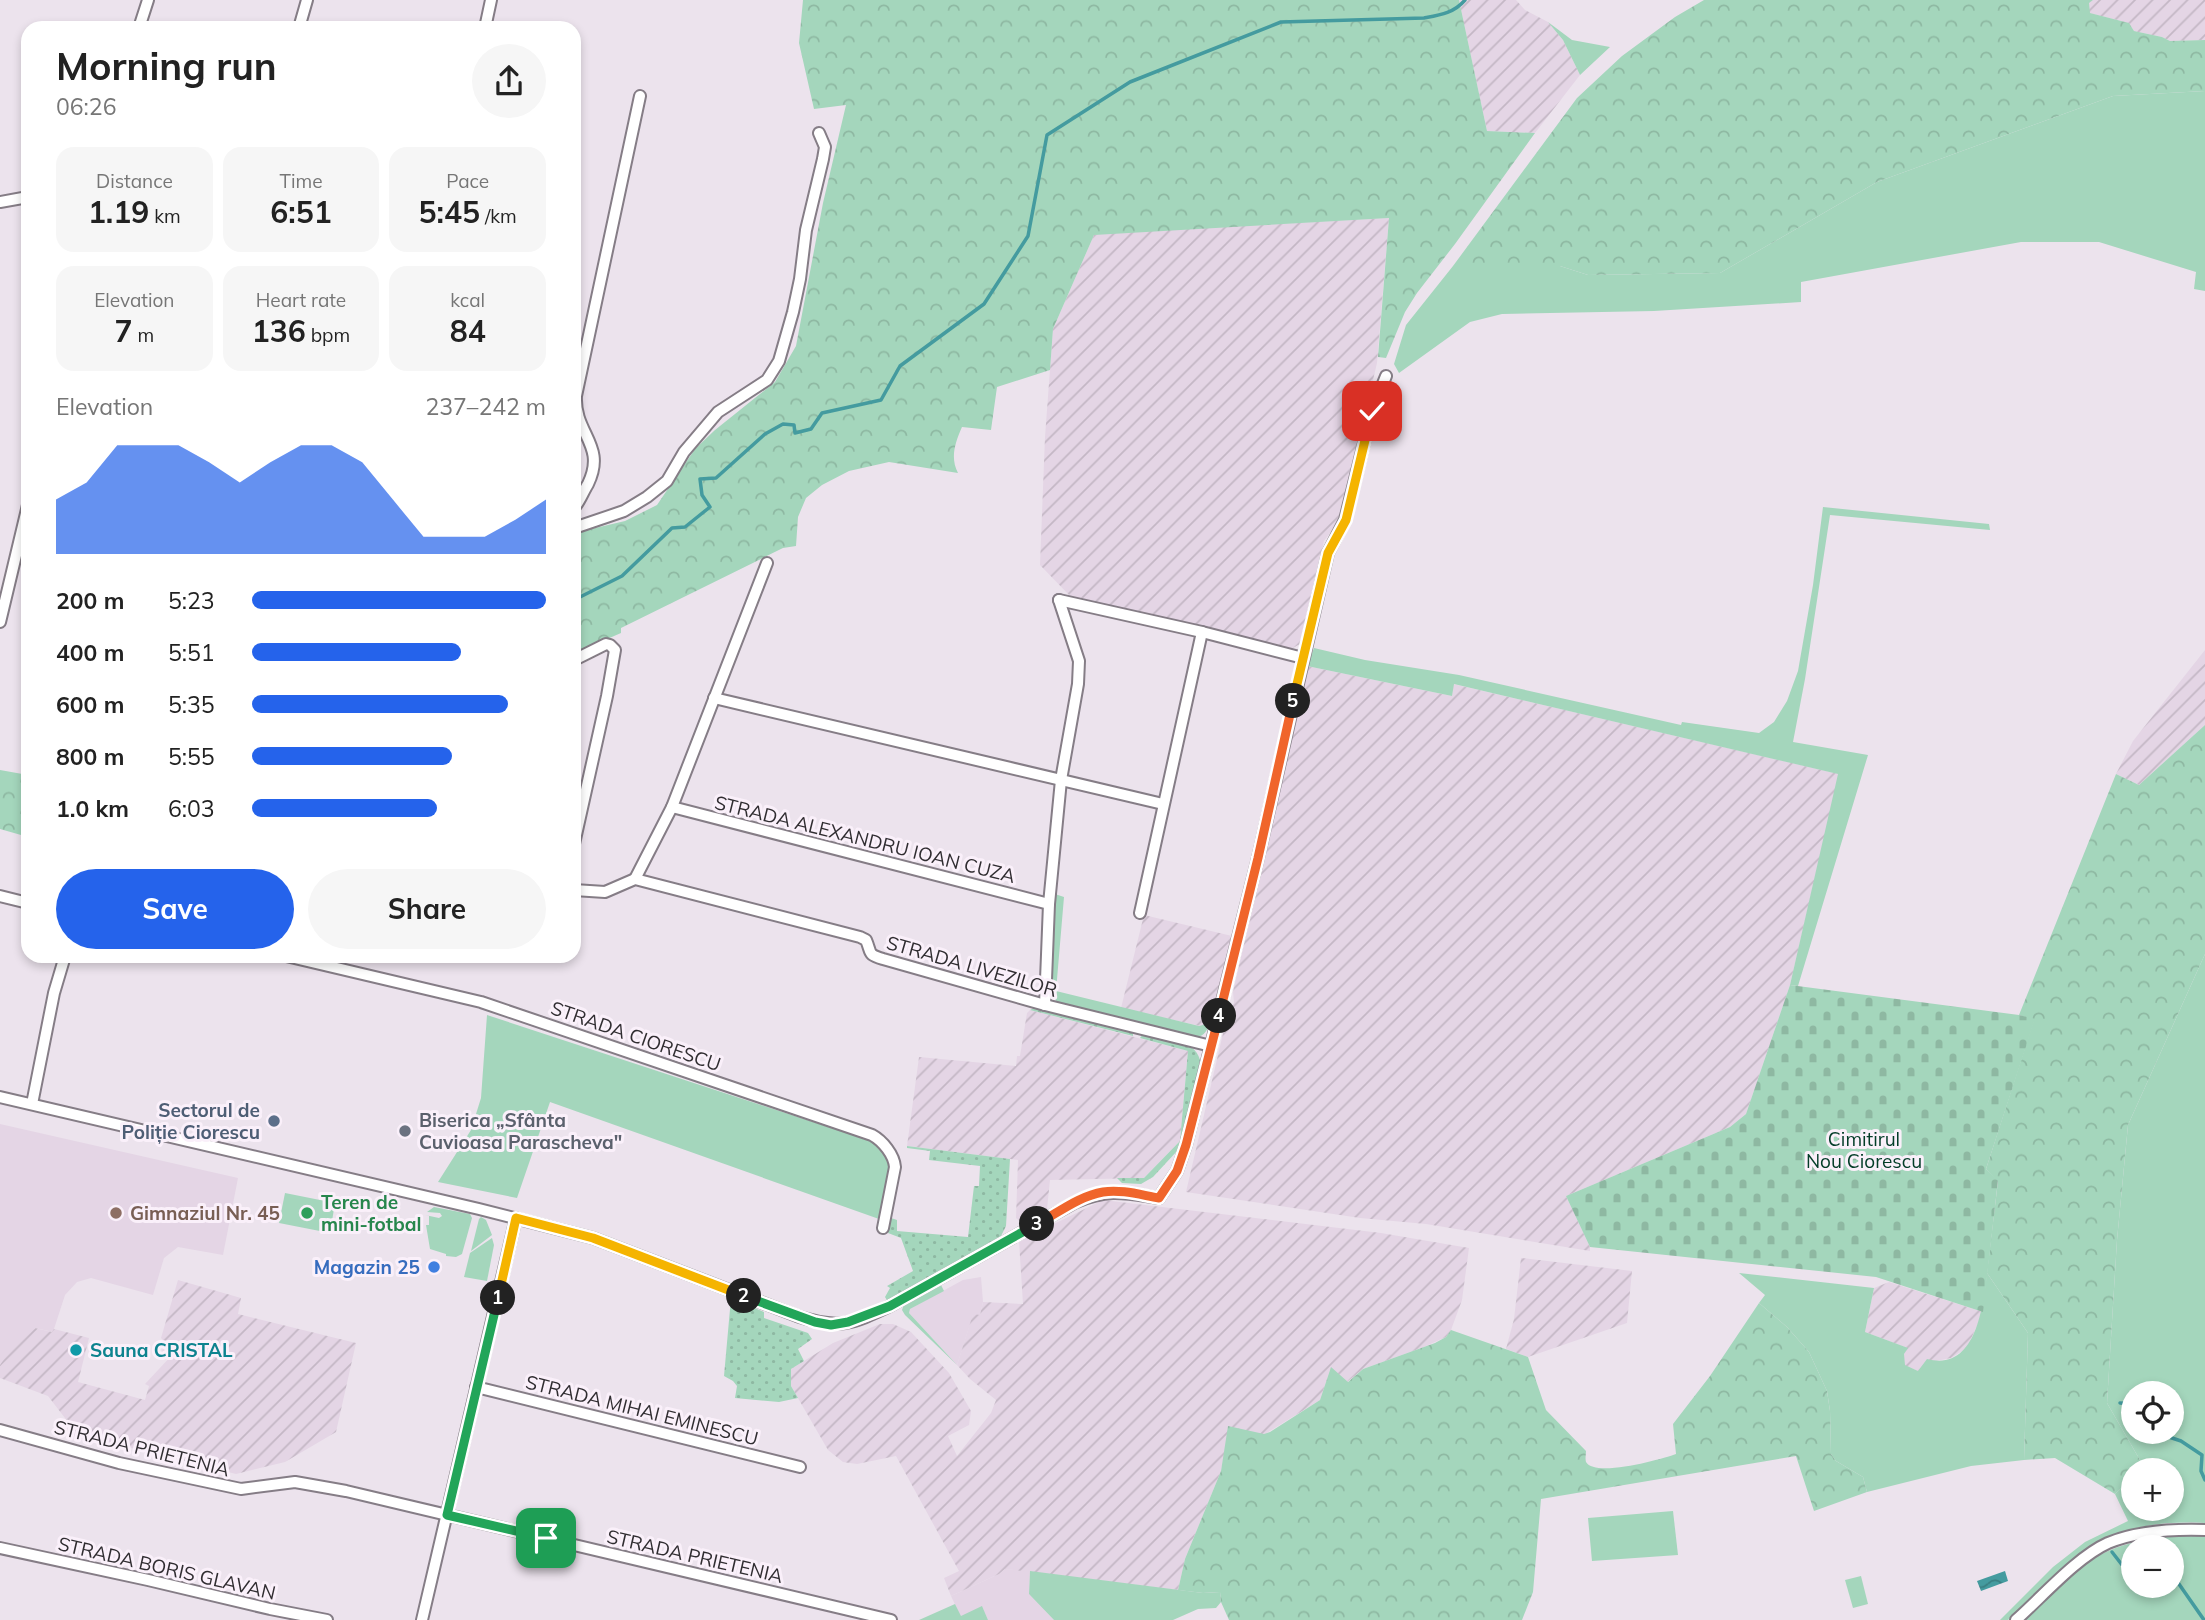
<!DOCTYPE html>
<meta charset="utf-8">
<style>
:root{--surface:#fff;--page:#f6f6f6;--text:#222;--muted:#767676;--accent:#2563eb}
body{margin:0;font-family:Mulish,sans-serif;background:var(--page);color:var(--text);height:100vh;display:flex;flex-direction:column;font-size:26px;white-space:nowrap}
*{box-sizing:border-box;margin:0}
p{font-size:23px;color:var(--muted)}
.icon{flex:none;width:38px;height:38px;fill:none;stroke:currentColor;stroke-width:2;stroke-linecap:round;stroke-linejoin:round}
.map{position:relative;flex:1;overflow:hidden}
.side{position:absolute;left:21px;top:21px;width:560px;height:942px;display:flex;flex-direction:column;background:var(--surface);border-radius:21px;box-shadow:0 4px 10px #0003}
.side>*{flex:none}
.controls{position:absolute;left:2121px;top:1381px;display:grid;gap:14px}
.controls a{display:grid;place-items:center;width:63px;height:63px;border-radius:50%;background:var(--surface);box-shadow:0 4px 10px #0003;font-size:35px}
.pin{position:absolute;display:grid;place-items:center;width:60px;height:60px;color:#fff;margin:-30px;border-radius:14px;box-shadow:0 4px 10px #0006}
.km{position:absolute;width:35px;height:35px;margin:-18px;border-radius:50%;background:#222;color:#fff;font-size:19px;line-height:35px;text-align:center}
.round{display:grid;place-items:center;flex:none;width:74px;height:74px;border-radius:37px;background:var(--page)}
.head{display:flex;align-items:center;justify-content:space-between;height:119px;padding:0 35px}
h1{font-size:38px;font-weight:700;line-height:52px}
.figures{display:grid;grid-template-columns:repeat(3,1fr);gap:10px;height:119px;padding:7px 35px}
.figures div{display:grid;align-content:center;border-radius:18px;background:var(--page);text-align:center}
.figures b{font-size:30px;font-weight:700}
.figures small{font-size:19px;font-weight:400}
.figures p{font-size:19px}
.chart{height:196px;padding:14px 35px}
.chart p{display:flex;justify-content:space-between}
.chart svg{width:100%;height:126px;margin-top:7px;fill:var(--accent);opacity:.7}
.primary-button{display:flex;gap:14px;margin-top:auto;padding:14px 35px}
.primary-button a{flex:1;height:80px;border-radius:42px;background:var(--accent);color:#fff;font-size:28px;font-weight:700;line-height:80px;text-align:center}
.primary-button a+a{background:var(--page);color:var(--text)}
ul{padding:0 35px;list-style:none;font-size:23px}
li{display:grid;grid-template-columns:112px 84px 1fr;align-items:center;height:52px}
li i{height:18px;border-radius:9px;background:var(--accent)}
.map>svg:first-child{display:block}
.built{fill:#e4d5e5}
.industrial{fill:url(#industrial-furrows)}
.green{fill:#a4d6bc;fill-rule:evenodd}
.forest{fill:url(#forest-crowns)}
.cemetery{fill:url(#cemetery-stones)}
.garden{fill:url(#garden-dots)}
.water{fill:url(#water-waves)}
.lines{fill:none;stroke-linecap:round;stroke-linejoin:round}
.stream{stroke:#449b9f;stroke-width:3.5}
.minor-casing{stroke:#857d86;stroke-width:14}
.minor{stroke:#fff;stroke-width:10}
.split-1-casing{stroke:#fff;stroke-width:14}
.split-2-casing{stroke:#fff;stroke-width:14}
.split-3-casing{stroke:#fff;stroke-width:14}
.split-4-casing{stroke:#fff;stroke-width:14}
.split-5-casing{stroke:#fff;stroke-width:14}
.split-6-casing{stroke:#fff;stroke-width:14}
.split-1{stroke:#22a559;stroke-width:9}
.split-2{stroke:#f5b400;stroke-width:9}
.split-3{stroke:#22a559;stroke-width:9}
.split-4{stroke:#f0652b;stroke-width:9}
.split-5{stroke:#f0652b;stroke-width:9}
.split-6{stroke:#f5b400;stroke-width:9}
.service-dot{fill:#5c6f8a;stroke:#faf0fa;stroke-width:2.5}
.worship-dot{fill:#6b7280;stroke:#faf0fa;stroke-width:2.5}
.education-dot{fill:#8d6e63;stroke:#faf0fa;stroke-width:2.5}
.leisure-dot{fill:#2e9e5b;stroke:#faf0fa;stroke-width:2.5}
.shop-dot{fill:#3f7fe0;stroke:#faf0fa;stroke-width:2.5}
.culture-dot{fill:#0f9aa8;stroke:#faf0fa;stroke-width:2.5}
.labels{text-anchor:middle;stroke-width:6;stroke-linejoin:round;paint-order:stroke}
.street-label{font-size:19px;fill:#302d31;stroke:#faf0fa}
.service-label{font-size:19px;font-weight:bold;fill:#4e5e75;stroke:#faf0fa;text-anchor:end}
.worship-label{font-size:19px;font-weight:bold;fill:#5b616d;stroke:#faf0fa;text-anchor:start}
.park-label{font-size:19px;fill:#033d28;stroke:#faf0fa}
.leisure-label{font-size:19px;font-weight:bold;fill:#27864d;stroke:#faf0fa;text-anchor:start}
.education-label{font-size:19px;font-weight:bold;fill:#785e54;stroke:#faf0fa;text-anchor:start}
.shop-label{font-size:19px;font-weight:bold;fill:#366cbe;stroke:#faf0fa;text-anchor:end}
.culture-label{font-size:19px;font-weight:bold;fill:#0d838f;stroke:#faf0fa;text-anchor:start}
</style>
<div class="map">
<svg width="2205" height="1620" viewBox="0 0 2205 1620">
<defs>
<pattern id="industrial-furrows" width="10" height="10" patternUnits="userSpaceOnUse" patternTransform="scale(1.75)"><rect width="10" height="10" fill="#e4d5e5"/><path d="M-1 1l2-2M0 10L10 0M9 11l2-2" fill="none" stroke="#c4b7c5"/></pattern>
<pattern id="forest-crowns" width="20" height="18" patternUnits="userSpaceOnUse" patternTransform="scale(1.75)"><rect width="20" height="18" fill="#a4d6bc"/><path d="M2 6a3 3 0 1 1 6 0M12 15a3 3 0 1 1 6 0" fill="none" stroke="#8eb8a2"/></pattern>
<pattern id="cemetery-stones" width="16" height="16" patternUnits="userSpaceOnUse" patternTransform="scale(1.75)"><rect width="16" height="16" fill="#a4d6bc"/><path d="M2 7V4a2 2 0 0 1 4 0v3zM10 15v-3a2 2 0 0 1 4 0v3z" fill="#8eb8a2"/></pattern>
<pattern id="garden-dots" width="8" height="8" patternUnits="userSpaceOnUse" patternTransform="scale(1.75)"><rect width="8" height="8" fill="#a4d6bc"/><path d="M2 2h.1M6 6h.1" fill="none" stroke="#8eb8a2" stroke-width="1.8" stroke-linecap="round"/></pattern>
<pattern id="water-waves" width="16" height="10" patternUnits="userSpaceOnUse" patternTransform="scale(1.75)"><rect width="16" height="10" fill="#449b9f"/><path d="M0 5q4-4 8 0t8 0" fill="none" stroke="#397f82"/></pattern>
</defs>
<rect width="100%" height="100%" fill="#ece3ed"/>
<g class="built">
<polygon points="0,1124 238,1178 223,1255 178,1247 164,1258 153,1295 91,1278 77,1282 65,1295 53,1332 35,1328 0,1365"/>
<polygon points="981,1277 983,1302 980,1315 973,1315 957,1365 909,1313 910,1309 963,1280"/>
<polygon points="1005,1569 1030,1571 1029,1594 1054,1620 988,1620 982,1607 961,1617 951,1596 999,1574"/>
</g>
<g class="industrial">
<polygon points="1459,0 1516,0 1525,10 1548,22 1563,40 1580,75 1535,133 1487,131"/>
<polygon points="2093,0 2205,0 2205,40 2170,41 2162,37 2134,31 2129,23 2089,13 2088,3"/>
<polygon points="1389,218 1377,363 1340,520 1324,541 1300,644 1291,649 1071,597 1040,565 1045,437 1053,329 1094,235 1102,233"/>
<polygon points="2205,650 2205,725 2139,785 2116,774 2133,741"/>
<polygon points="1307,666 1452,696 1453,684 1839,774 1790,985 1746,1114 1730,1127 1566,1196 1590,1247 1590,1251 1426,1224 1360,1218 1186,1192 1228,1012 1234,1003 1233,992"/>
<polygon points="1144,915 1232,936 1210,1023 1200,1026 1121,1008"/>
<polygon points="1030,1010 1188,1051 1180,1141 1144,1178 1050,1180 1047,1209 1022,1223 1016,1218 1018,1160 907,1146 919,1057 1016,1066 1017,1056 1020,1056 1027,1013"/>
<polygon points="1103,1200 1381,1233 1469,1248 1462,1300 1451,1330 1446,1337 1424,1347 1363,1369 1347,1382 1330,1370 1320,1400 1223,1460 1221,1471 1185,1559 1178,1590 1005,1569 999,1574 951,1596 944,1578 959,1571 896,1456 857,1464 843,1462 828,1450 791,1386 791,1369 833,1343 880,1324 893,1324 911,1332 949,1373 971,1411 969,1425 948,1436 957,1456 991,1413 996,1400 970,1379 957,1365 973,1314 980,1315 983,1302 1023,1304 1019,1241"/>
<polygon points="1521,1258 1632,1271 1627,1323 1528,1357 1506,1349 1514,1319"/>
<polygon points="178,1280 241,1298 238,1314 356,1343 336,1432 285,1462 236,1474 124,1446 70,1437 74,1424 68,1422 48,1396 0,1378 0,1365 20,1336 35,1328 52,1332 54,1329 89,1338 78,1382 145,1400 149,1386 145,1384 172,1355 162,1352 165,1342 161,1338"/>
<polygon points="1889,1282 1983,1312 1967,1348 1951,1358 1936,1361 1918,1371 1904,1365 1904,1354 1907,1348 1865,1332 1874,1288"/>
</g>
<g class="green">
<polygon points="1548,22 1572,40 1610,47 1580,75 1563,40"/>
<polygon points="2205,91 2205,291 2194,289 2196,272 2099,242 2021,242 1801,282 1801,302 1654,311 1502,314 1470,322 1399,373 1394,364 1406,325 1453,266 1560,266 1588,275 1720,273 1877,182 2113,96"/>
<polygon points="1823,507 1989,524 1990,530 1830,515 1805,679 1793,742 1868,755 1798,986 1790,985 1838,774 1454,684 1452,696 1307,666 1314,648 1365,660 1459,675 1681,725 1682,722 1759,733 1774,722 1787,701 1798,671 1813,585"/>
<path d="M 1055,894 L 1064,897 L 1056,991 L 1199,1026 L 1210,1023 C 1206,1033 1203,1037 1192,1038 L 1059,1005 L 1051,994 L 1048,985 Z"/>
<path d="M 2205,954 L 2205,1523 C 2105,1518 2074,1555 2008,1620 L 2000,1620 L 2053,1567 L 2085,1542 L 2128,1521 L 2115,1494 L 2133,1477 L 2133,1508 L 2172,1508 L 2172,1470 L 2140,1470 L 2144,1467 L 2107,1403 L 2117,1240 L 2128,1125 ZM 2133,1393 L 2172,1393 L 2172,1432 L 2133,1432 Z"/>
<polygon points="487,1015 877,1143 891,1160 879,1219 550,1102 517,1198 438,1182 471,1130 481,1098"/>
<polygon points="285,1193 335,1203 330,1233 279,1223"/>
<polygon points="434,1207 470,1214 472,1218 462,1254 456,1257 446,1256 446,1254 430,1249 426,1225 429,1225 429,1216 425,1215 439,1218 442,1216 440,1213 427,1212"/>
<polygon points="481,1217 486,1220 492,1235 471,1251 479,1219"/>
<polygon points="492,1238 494,1245 487,1281 464,1277 470,1253"/>
<path d="M 1739,1273 L 1874,1288 L 1865,1332 L 1908,1348 L 1904,1354 L 1905,1365 L 1918,1371 L 1927,1359 C 1976,1372 1983,1307 1987,1273 L 2028,1333 L 2024,1460 L 1971,1466 L 1867,1492 L 1863,1477 L 1836,1461 L 1831,1454 L 1830,1411 L 1827,1391 L 1809,1352 L 1787,1327 L 1759,1303 L 1765,1295 Z"/>
<polygon points="940,1283 944,1291 910,1309 909,1313 957,1365 905,1315 902,1310 904,1304"/>
<polygon points="1673,1511 1678,1555 1592,1561 1588,1518"/>
<path d="M 2171,1536 L 2205,1536 L 2205,1620 L 2024,1620 C 2052,1593 2080,1560 2118,1547 C 2135,1541 2153,1539 2171,1536 ZM 2133,1547 L 2172,1547 L 2172,1586 L 2133,1586 Z"/>
<polygon points="1030,1571 1203,1593 1220,1592 1221,1602 1216,1608 1198,1609 1173,1620 1054,1620 1029,1594"/>
<polygon points="1861,1576 1868,1604 1853,1608 1845,1580"/>
<polygon points="955,1604 961,1616 982,1606 988,1620 919,1620"/>
</g>
<g class="forest">
<path d="M 803,0 L 1459,0 L 1487,131 L 1535,133 L 1455,244 L 1417,293 L 1405,312 L 1386,358 L 1378,357 L 1389,218 L 1094,235 L 1053,329 L 1050,370 L 997,387 L 991,430 L 962,427 C 955,443 950,458 958,473 L 889,462 L 849,471 L 822,485 L 806,498 L 798,517 L 796,546 L 783,548 L 621,628 L 621,633 L 598,643 L 574,656 L 574,533 L 625,521 L 657,505 L 695,449 L 715,430 L 775,382 L 796,346 L 823,203 L 846,105 L 814,109 L 799,43 Z"/>
<polygon points="1704,0 2093,0 2089,3 2090,13 2129,23 2134,31 2162,37 2170,41 2205,40 2205,91 2113,96 1877,182 1720,273 1588,275 1560,266 1453,266 1577,98 1622,56 1675,17"/>
<polygon points="2205,725 2205,954 2128,1125 2117,1240 2107,1403 2144,1467 2140,1470 2133,1470 2133,1477 2115,1494 2055,1458 2024,1460 2028,1333 1987,1273 1998,1181 1986,1169 2034,1020 2019,1015 2116,774 2139,785"/>
<polygon points="0,770 28,775 28,837 0,829"/>
<path d="M 1759,1303 L 1787,1327 L 1809,1352 L 1827,1391 L 1830,1411 L 1831,1454 L 1836,1461 L 1863,1477 L 1867,1492 L 1814,1511 L 1796,1456 L 1541,1499 L 1533,1592 L 1522,1620 L 1229,1620 L 1221,1602 L 1220,1592 L 1203,1593 L 1178,1590 L 1185,1559 L 1221,1471 L 1228,1426 L 1264,1434 L 1270,1432 L 1320,1400 L 1331,1367 L 1348,1382 L 1363,1369 L 1435,1343 L 1446,1337 L 1451,1330 L 1528,1357 L 1546,1410 L 1586,1451 C 1586,1454 1585,1459 1586,1462 C 1595,1478 1662,1459 1676,1454 L 1673,1424 L 1710,1376 Z"/>
</g>
<polygon class="cemetery" points="1790,985 2019,1015 2035,1019 1986,1169 1998,1180 1983,1312 1876,1277 1590,1247 1566,1196 1730,1127 1746,1114"/>
<g class="garden">
<polygon points="1036,1007 1133,1031 1133,1036 1030,1010"/>
<path d="M 1143,1034 C 1160,1038 1195,1038 1200,1060 L 1186,1136 L 1178,1150 L 1153,1177 L 1141,1184 L 1122,1183 L 1117,1178 L 1144,1178 L 1180,1141 L 1188,1051 L 1140,1038 Z"/>
<polygon points="907,1146 1010,1159 1006,1226 1001,1236 888,1302 885,1297 890,1288 887,1286 913,1271 901,1238 888,1233 891,1218 897,1220 897,1231 968,1237 974,1186 979,1186 980,1166 929,1160 930,1151 907,1148"/>
<polygon points="731,1298 764,1312 764,1318 808,1333 812,1339 798,1349 804,1361 791,1369 791,1386 798,1398 779,1402 735,1398 737,1386 733,1381 724,1376"/>
</g>
<polygon class="water" points="2005,1571 2008,1581 1981,1591 1977,1581"/>
<g class="lines">
<g class="stream">
<path d="M 574,600 L 622,576 L 672,528 L 685,527 L 710,507 L 702,495 L 700,479 L 716,478 L 765,434 L 783,424 L 794,425 L 795,433 L 811,429 L 822,413 L 881,400 L 900,366 L 984,304 L 1028,236 L 1047,135 L 1130,82 L 1281,22 L 1424,18 C 1440,15 1454,13 1465,0"/>
<polyline points="2120,1403 2133,1404"/>
<polyline points="2169,1432 2169,1437 2181,1441 2202,1455 2201,1471 2205,1480"/>
<polyline points="2112,1552 2133,1579"/>
<polyline points="2172,1574 2204,1620"/>
</g>
<defs>
<g id="minor">
<polyline points="139,28 148,0"/>
<polyline points="299,28 307,0"/>
<polyline points="485,28 491,0"/>
<polyline points="0,202 28,197"/>
<path d="M 574,508 C 580,501 583,492 588,484 C 607,445 574,434 576,396 L 640,96"/>
<polyline points="574,528 624,511 647,497 667,481 684,452 718,412 767,380 779,361 793,312 800,279 806,230 823,159 825,147 819,133"/>
<polyline points="1059,600 1202,632 1303,658"/>
<polyline points="0,622 28,505"/>
<polyline points="574,660 606,644 610,645 615,650 607,696 574,844"/>
<polyline points="714,698 1163,804"/>
<polyline points="672,807 1049,904"/>
<polyline points="635,879 672,807 767,563"/>
<path d="M 574,890 L 605,892 L 635,879 L 860,937 L 866,940 C 872,954 867,954 883,959 L 1045,1005 L 1211,1046"/>
<polyline points="0,896 28,903"/>
<polyline points="1140,913 1202,632"/>
<path d="M 286,956 L 481,1002 L 872,1135 C 883,1141 894,1155 895,1167 L 883,1228"/>
<polyline points="1045,1005 1049,904 1061,780 1078,684 1079,661 1059,600"/>
<path d="M 0,1097 L 479,1209 L 593,1238 L 797,1316 C 839,1330 852,1324 890,1306 L 1076,1202 C 1109,1188 1125,1193 1159,1198 L 1177,1171 L 1186,1145 L 1258,858 L 1328,553 L 1345,520 L 1372,411 L 1386,376"/>
<polyline points="32,1104 54,993 65,956"/>
<polyline points="476,1387 800,1467"/>
<polyline points="0,1430 119,1463 241,1489 295,1482 346,1491 891,1620"/>
<polyline points="0,1548 148,1580 270,1609 327,1620"/>
<polyline points="422,1620 516,1218"/>
<path d="M 2016,1620 C 2042,1597 2077,1557 2108,1543 C 2137,1531 2174,1529 2205,1530"/>
</g>
</defs>
<use href="#minor" class="minor-casing"/>
<use href="#minor" class="minor"/>
</g>
<g class="lines">
<defs>
<polyline id="split-1" points="498,1298 447,1515 546,1538"/>
<polyline id="split-2" points="498,1298 516,1218 593,1238 744,1296"/>
<polyline id="split-3" points="744,1296 815,1322 831,1325 848,1322 890,1306 1037,1224"/>
<path id="split-4" d="M 1037,1224 C 1058,1213 1079,1196 1103,1192 C 1121,1189 1141,1195 1159,1198 L 1177,1171 L 1186,1145 L 1219,1016"/>
<polyline id="split-5" points="1219,1016 1258,858 1293,701"/>
<polyline id="split-6" points="1293,701 1328,553 1346,520 1372,411"/>
</defs>
<use href="#split-1" class="split-1-casing"/>
<use href="#split-2" class="split-2-casing"/>
<use href="#split-3" class="split-3-casing"/>
<use href="#split-4" class="split-4-casing"/>
<use href="#split-5" class="split-5-casing"/>
<use href="#split-6" class="split-6-casing"/>
<use href="#split-1" class="split-1"/>
<use href="#split-2" class="split-2"/>
<use href="#split-3" class="split-3"/>
<use href="#split-4" class="split-4"/>
<use href="#split-5" class="split-5"/>
<use href="#split-6" class="split-6"/>
</g>
<circle class="service-dot" cx="274" cy="1121" r="7"/>
<circle class="worship-dot" cx="405" cy="1131" r="7"/>
<circle class="education-dot" cx="116" cy="1213" r="7"/>
<circle class="leisure-dot" cx="307" cy="1213" r="7"/>
<circle class="shop-dot" cx="434" cy="1267" r="7"/>
<circle class="culture-dot" cx="76" cy="1350" r="7"/>
<g class="labels">
<g class="street-label">
<text transform="translate(865 839) rotate(14)" y="7">STRADA ALEXANDRU IOAN CUZA</text>
<text transform="translate(972 966) rotate(16)" y="7">STRADA LIVEZILOR</text>
<text transform="translate(636 1036) rotate(19)" y="7">STRADA CIORESCU</text>
<text transform="translate(642 1410) rotate(14)" y="7">STRADA MIHAI EMINESCU</text>
<text transform="translate(142 1448) rotate(14)" y="7">STRADA PRIETENIA</text>
<text transform="translate(695 1556) rotate(13)" y="7">STRADA PRIETENIA</text>
<text transform="translate(167 1568) rotate(13)" y="7">STRADA BORIS GLAVAN</text>
</g>
<g class="service-label">
<text x="260" y="1117">Sectorul de<tspan x="260" dy="22">Poliție Ciorescu</tspan></text>
</g>
<g class="worship-label">
<text x="419" y="1127">Biserica „Sfânta<tspan x="419" dy="22">Cuvioasa Parascheva"</tspan></text>
</g>
<g class="park-label">
<text x="1864" y="1146">Cimitirul<tspan x="1864" dy="22">Nou Ciorescu</tspan></text>
</g>
<g class="leisure-label">
<text x="321" y="1209">Teren de<tspan x="321" dy="22">mini-fotbal</tspan></text>
</g>
<g class="education-label">
<text x="130" y="1220">Gimnaziul Nr. 45</text>
</g>
<g class="shop-label">
<text x="420" y="1274">Magazin 25</text>
</g>
<g class="culture-label">
<text x="90" y="1357">Sauna CRISTAL</text>
</g>
</g>
</svg>
<div class="controls">
<a><svg class="icon" aria-label="locate" viewBox="0 0 24 24"><circle cx="12" cy="12" r="6"/><path d="M12 2v4M12 18v4M2 12h4M18 12h4"/></svg></a>
<a>+</a>
<a>−</a>
</div>
<div class="pin" style="left:546px;top:1538px;background:#1e9e55"><svg class="icon" aria-label="arrive" viewBox="0 0 24 24"><path d="M6 21V4h12l-3 4 3 4H6"/></svg></div>
<div class="pin" style="left:1372px;top:411px;background:#d93025"><svg class="icon" aria-label="check" viewBox="0 0 24 24"><path d="M5 12l5 5 9-10"/></svg></div>
<b class="km" style="left:498px;top:1298px">1</b>
<b class="km" style="left:744px;top:1296px">2</b>
<b class="km" style="left:1037px;top:1224px">3</b>
<b class="km" style="left:1219px;top:1016px">4</b>
<b class="km" style="left:1293px;top:701px">5</b>
<section class="side">
<div class="head"><div><h1>Morning run</h1><p>06:26</p></div><a class="round"><svg class="icon" aria-label="share" viewBox="0 0 24 24"><path d="M12 15V3M7 8l5-5 5 5M5 13v7h14v-7"/></svg></a></div>
<div class="figures">
<div><p>Distance</p><b>1.19<small> km</small></b></div>
<div><p>Time</p><b>6:51</b></div>
<div><p>Pace</p><b>5:45<small> /km</small></b></div>
</div>
<div class="figures">
<div><p>Elevation</p><b>7<small> m</small></b></div>
<div><p>Heart rate</p><b>136<small> bpm</small></b></div>
<div><p>kcal</p><b>84</b></div>
</div>
<div class="chart"><p><span>Elevation</span>237–242 m</p>
<svg viewBox="0 0 160 44" preserveAspectRatio="none"><path d="M0 44V25L10 19L20 6L30 6L40 6L50 12L60 19L70 12L80 6L90 6L100 12L110 25L120 38L130 38L140 38L150 32L160 25V44z"/></svg>
</div>
<ul>
<li><b>200 m</b>5:23<i style="width:100%"></i></li>
<li><b>400 m</b>5:51<i style="width:71%"></i></li>
<li><b>600 m</b>5:35<i style="width:87%"></i></li>
<li><b>800 m</b>5:55<i style="width:68%"></i></li>
<li><b>1.0 km</b>6:03<i style="width:63%"></i></li>
</ul>
<div class="primary-button"><a>Save</a><a>Share</a></div>
</section>
</div>
